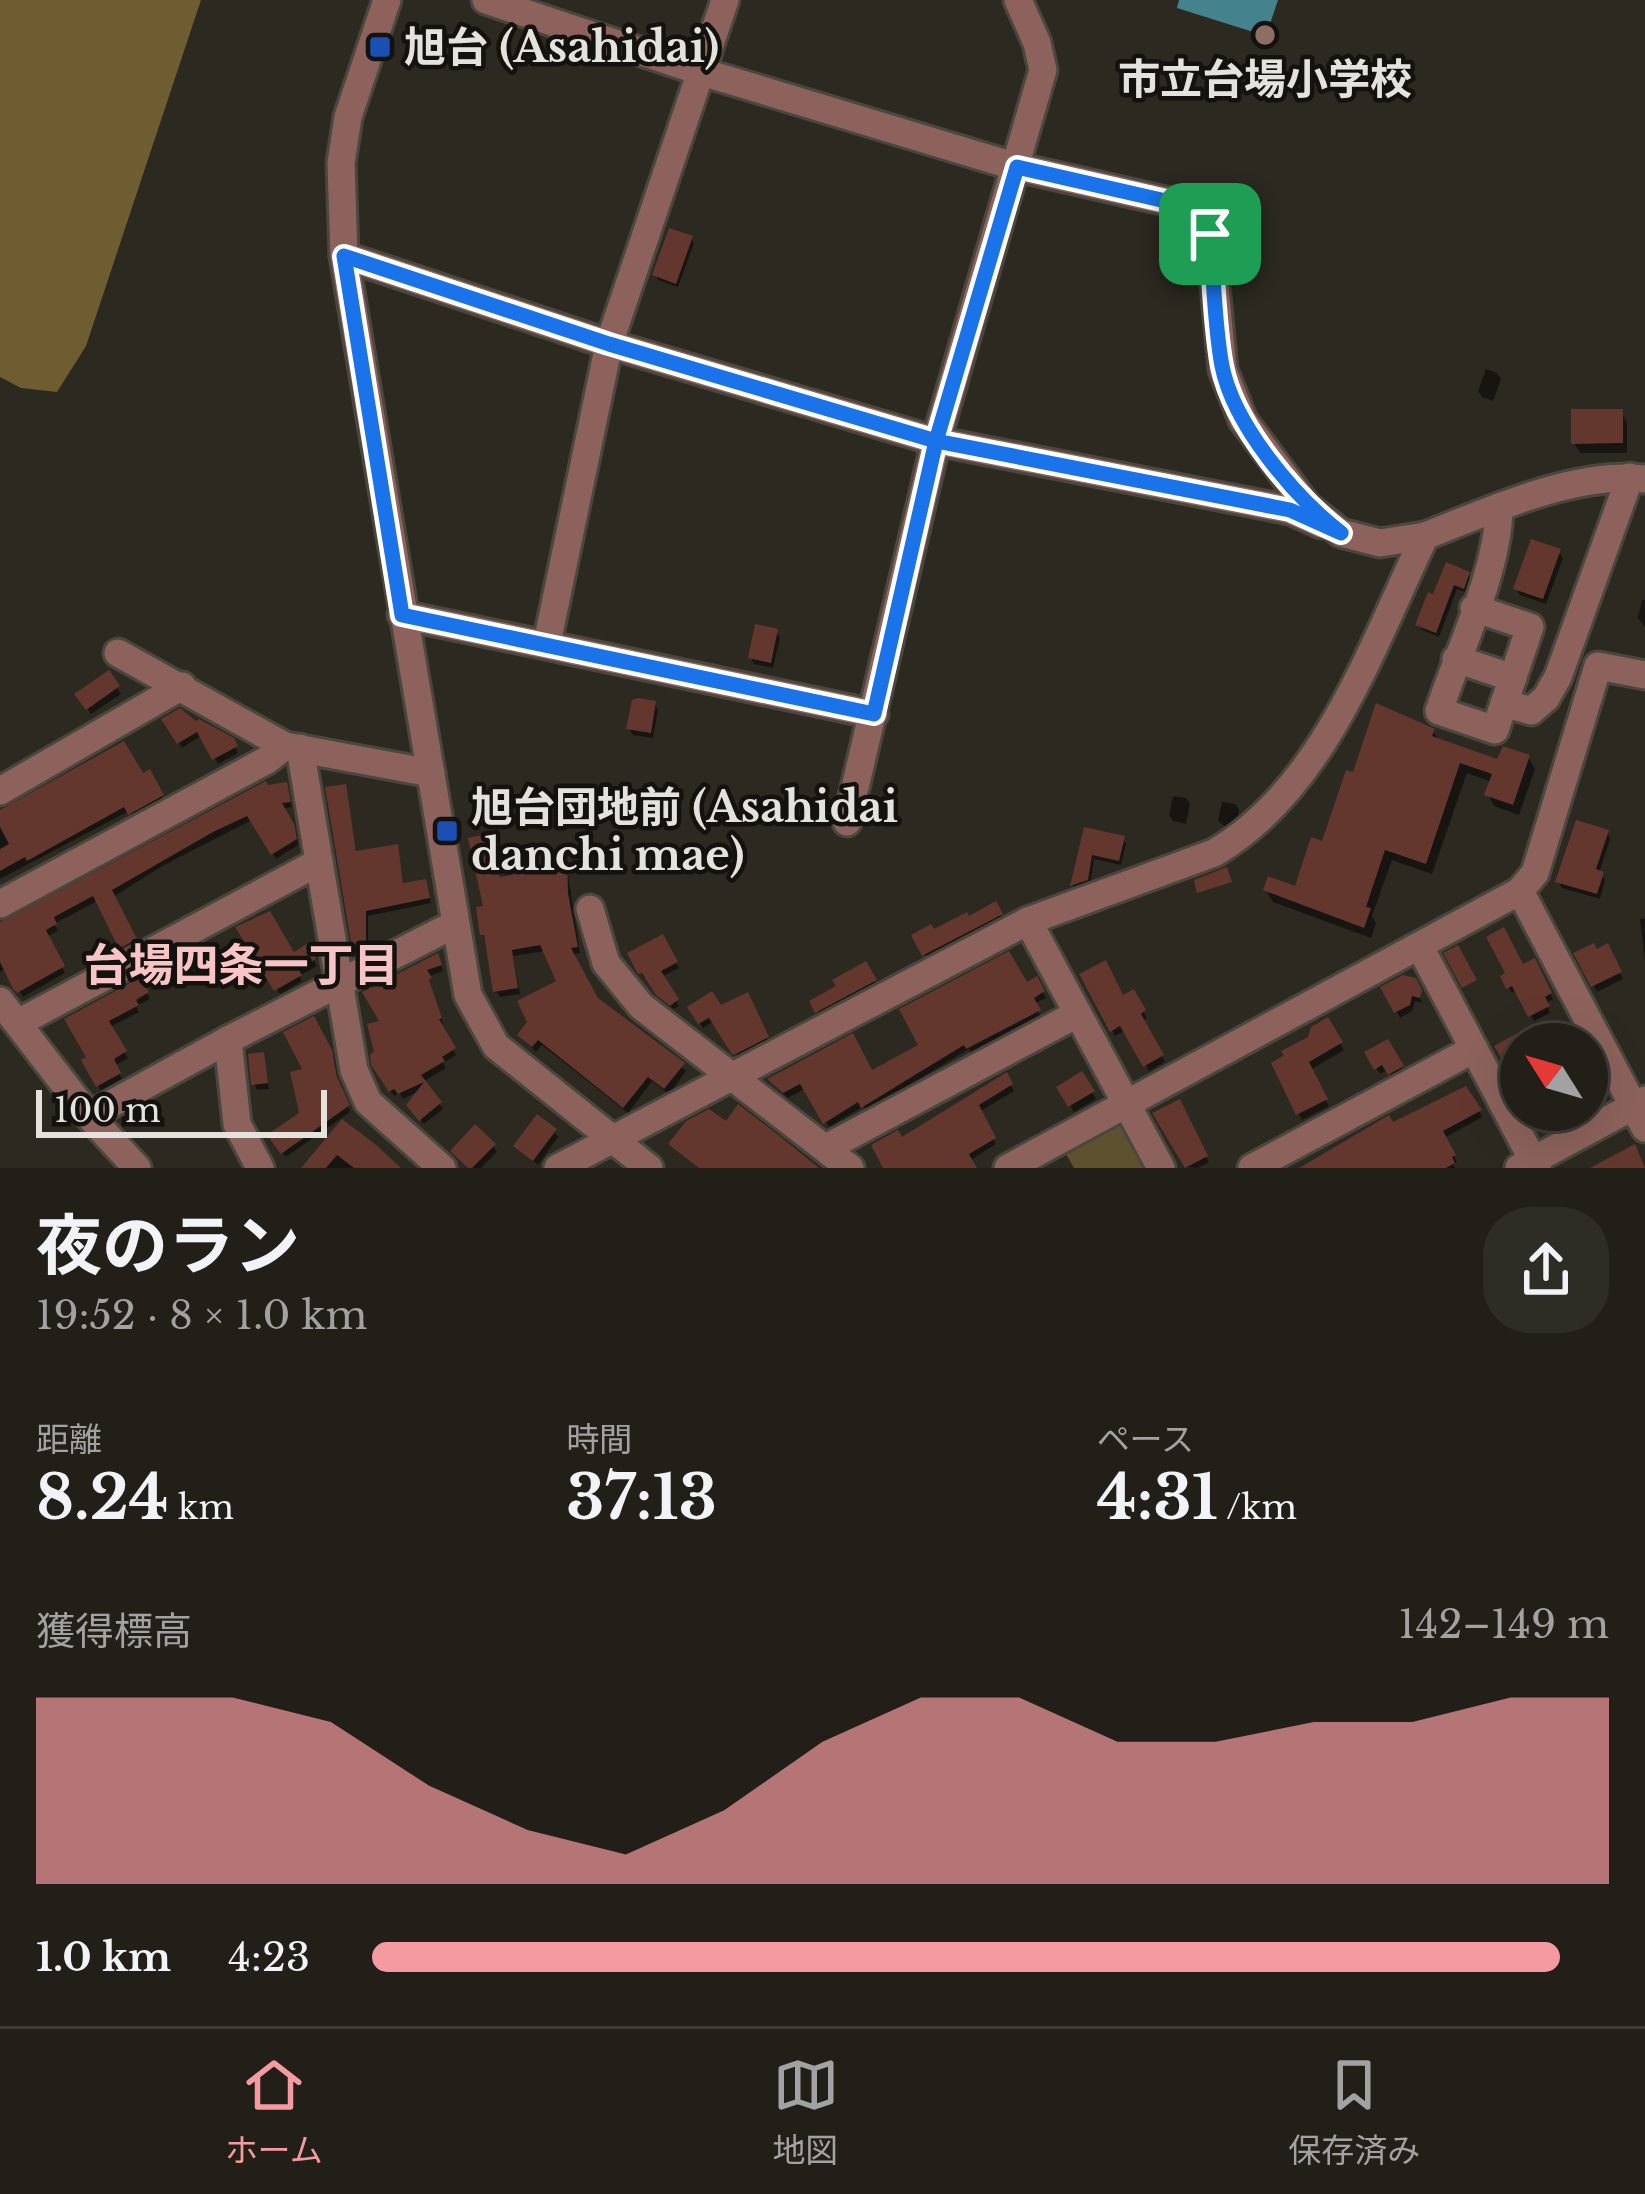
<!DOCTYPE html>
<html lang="ja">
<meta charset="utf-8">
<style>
:root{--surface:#211f18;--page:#2d2c25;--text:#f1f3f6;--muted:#a2a2a2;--line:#3e3d37;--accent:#f49aa0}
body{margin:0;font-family:"Libre Baskerville","Noto Sans JP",serif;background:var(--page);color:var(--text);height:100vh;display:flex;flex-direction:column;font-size:45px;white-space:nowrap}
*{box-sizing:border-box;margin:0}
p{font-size:39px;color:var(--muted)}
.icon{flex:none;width:66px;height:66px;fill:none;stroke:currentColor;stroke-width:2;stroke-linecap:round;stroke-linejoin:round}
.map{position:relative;height:1168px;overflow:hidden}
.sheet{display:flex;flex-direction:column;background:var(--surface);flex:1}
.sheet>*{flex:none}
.needle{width:78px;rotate:307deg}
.tools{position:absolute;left:1500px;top:1023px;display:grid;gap:24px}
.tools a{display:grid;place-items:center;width:108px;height:108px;border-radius:50%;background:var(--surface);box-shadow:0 12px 48px #0002,0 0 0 3px var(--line);font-size:60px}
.scale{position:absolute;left:36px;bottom:30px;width:291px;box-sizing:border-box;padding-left:12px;border:6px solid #e4e2dd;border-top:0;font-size:33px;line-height:42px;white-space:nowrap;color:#e4e2dd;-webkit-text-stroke:9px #13120e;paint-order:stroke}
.pin{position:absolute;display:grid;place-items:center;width:102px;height:102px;color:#fff;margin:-51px;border-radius:24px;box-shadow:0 6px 18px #0006}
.round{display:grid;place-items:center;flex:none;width:126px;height:126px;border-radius:48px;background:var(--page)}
.overview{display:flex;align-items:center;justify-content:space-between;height:204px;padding:0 36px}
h1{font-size:66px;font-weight:700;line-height:90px}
.metrics{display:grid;grid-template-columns:repeat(3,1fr);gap:18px;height:204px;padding:12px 36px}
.metrics div{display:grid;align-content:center}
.metrics b{font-size:60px;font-weight:700}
.metrics small{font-size:33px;font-weight:400}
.metrics p{font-size:33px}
.chart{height:336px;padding:24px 36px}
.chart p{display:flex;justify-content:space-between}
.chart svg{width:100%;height:216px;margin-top:12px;fill:var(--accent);opacity:.7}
ul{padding:0 36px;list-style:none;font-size:39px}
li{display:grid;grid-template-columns:192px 144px 1fr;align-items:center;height:90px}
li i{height:30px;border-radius:15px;background:var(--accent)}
.dock{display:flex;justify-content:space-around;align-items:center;height:168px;border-top:3px solid var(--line);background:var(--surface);font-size:33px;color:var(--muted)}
.dock a{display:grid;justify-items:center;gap:6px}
.dock .current{color:var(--accent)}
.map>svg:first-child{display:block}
.green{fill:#5e5130}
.forest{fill:#6d5d30}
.water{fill:#44828d}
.shadow{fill:#0007}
.building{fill:#64372e}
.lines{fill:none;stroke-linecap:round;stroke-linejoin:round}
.minor-casing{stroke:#49473e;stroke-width:33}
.minor{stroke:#8d625c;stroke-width:27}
.route-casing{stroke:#fff;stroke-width:24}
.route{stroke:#1a73e8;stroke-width:15}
.education-dot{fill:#8d6e63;stroke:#13120e;stroke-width:4.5}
.transit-dot{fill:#1a4fb4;stroke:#13120e;stroke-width:4.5}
.labels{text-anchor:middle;stroke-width:9;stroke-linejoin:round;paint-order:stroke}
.poi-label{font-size:42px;font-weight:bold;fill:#e4e2dd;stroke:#13120e;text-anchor:start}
.neighbourhood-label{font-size:45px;font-weight:bold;fill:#f8c4c6;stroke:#13120e}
</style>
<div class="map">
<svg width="1645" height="1168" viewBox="0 0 1645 1168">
<rect width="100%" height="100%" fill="#2c2920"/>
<polygon class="green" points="1121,1122 1147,1168 1074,1168 1066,1154"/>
<polygon class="forest" points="0,0 201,0 86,346 57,392 21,388 0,377"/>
<polygon class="water" points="1179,0 1278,0 1266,36 1177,8"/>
<g class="shadow">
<polygon points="691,238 694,243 678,287 658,280 656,275"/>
<polygon points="1486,369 1497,373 1501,379 1493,401 1482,397 1478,391"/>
<polygon points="1621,412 1627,422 1627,453 1580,453 1574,443"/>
<polygon points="1559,552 1563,558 1546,604 1520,595 1516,589"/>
<polygon points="1468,574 1471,580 1467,593 1457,589 1439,637 1422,630 1418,624 1435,598"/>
<polygon points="1642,600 1645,600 1645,627 1638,618"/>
<polygon points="776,632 780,638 773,668 754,664 751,658"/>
<polygon points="108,674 121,694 91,714 78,695"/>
<polygon points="655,704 658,710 653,738 633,735 629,729"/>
<polygon points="166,720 195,725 231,740 238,753 218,764 202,735 182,748"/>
<polygon points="1433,731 1439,741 1498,763 1528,757 1535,769 1519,815 1494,806 1488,794 1492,782 1467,773 1432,874 1392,860 1372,916 1376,923 1371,938 1273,902 1266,890 1296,890 1324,845 1355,776"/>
<polygon points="148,774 165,802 134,819 129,811 0,879 0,814"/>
<polygon points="286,785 292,807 282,809 296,833 298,845 276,859 252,820 164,865 113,897 138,946 125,952 99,900 54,924 58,931 46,937 65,973 23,997 7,968 0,972 0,925"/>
<polygon points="345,787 357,854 396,848 404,886 425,883 431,903 368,916 368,952 358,953 355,947"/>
<polygon points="1173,796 1186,798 1190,804 1186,824 1173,821 1169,815"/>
<polygon points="1222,802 1235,804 1239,810 1237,823 1228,829 1218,821"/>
<polygon points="1086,830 1123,839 1126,844 1121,865 1094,859 1090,885 1076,890 1073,886"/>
<polygon points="1607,832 1610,839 1599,873 1605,880 1600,899 1562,888 1559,882"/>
<polygon points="565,855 580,953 571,955 596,1000 686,1071 669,1094 652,1081 628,1113 542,1045 536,1052 520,1035 560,983 546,951 513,956 520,994 500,997 496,991 483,934 486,908 501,880 532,875"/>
<polygon points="995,905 1004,921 928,960 915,936 968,920"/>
<polygon points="1645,918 1645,961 1640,919"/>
<polygon points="239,929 293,956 307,948 317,966 299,976 302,981 280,994"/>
<polygon points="662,938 679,968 661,977 679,1006 674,1009 662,1000 647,977 644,978 631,954"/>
<polygon points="1607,947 1623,979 1597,992 1577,954"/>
<polygon points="440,962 443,971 428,977 443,1024 439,1026 456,1055 443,1063 446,1068 423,1082 443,1109 424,1124 413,1111 421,1090 403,1099 399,1093 394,1096 381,1080 377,1053 383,1023 366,993"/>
<polygon points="1534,962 1553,999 1546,1003 1550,1013 1534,1021 1517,990 1512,993 1509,987 1522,968"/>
<polygon points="865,965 878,987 821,1017 813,1002 840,987"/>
<polygon points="1083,975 1123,999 1133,993 1147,1018 1142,1021 1165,1062 1149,1071 1126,1030 1115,1036"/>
<polygon points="1036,980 1046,998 1034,1004 1041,1017 972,1053 969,1049 866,1111 864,1106 829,1127 806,1088 788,1098 774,1085 871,1074"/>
<polygon points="140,981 150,999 136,1006 139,1012 110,1027 128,1058 114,1066 122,1079 101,1091 85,1061 90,1058 69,1020"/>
<polygon points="1414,981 1422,1003 1415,1001 1412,1011 1400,1018 1384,989"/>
<polygon points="747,996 769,1043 739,1058 714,1021 703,1028 691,1008 720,1009"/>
<polygon points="313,1020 334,1058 339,1085 350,1112 286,1157 271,1136 302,1114"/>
<polygon points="1327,1021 1344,1050 1310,1070 1329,1106 1302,1120 1275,1064 1311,1039"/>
<polygon points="1526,1031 1533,1044 1521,1044 1521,1071 1517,1064 1510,1068 1499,1047"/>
<polygon points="1387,1043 1405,1073 1393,1079 1388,1070 1380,1074 1368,1054"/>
<polygon points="262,1055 269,1089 257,1090 254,1084"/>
<polygon points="1082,1075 1096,1099 1074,1112 1060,1088"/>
<polygon points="1006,1077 1014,1091 979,1112 996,1144 969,1161 974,1168 886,1168 875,1146 901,1141"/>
<polygon points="1469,1092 1482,1117 1444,1138 1457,1162 1453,1164 1455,1168 1304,1168"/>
<polygon points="1179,1103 1209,1162 1198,1168 1186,1167 1156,1115"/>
<polygon points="1530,1110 1562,1110 1538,1124"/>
<polygon points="342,1124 399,1168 305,1168"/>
<polygon points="554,1131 558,1137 538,1165 517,1146"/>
<polygon points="493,1146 497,1152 481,1168 468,1168 457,1157"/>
</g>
<g class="building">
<polygon points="669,228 693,236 676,284 652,275"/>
<polygon points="1571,409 1623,409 1623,443 1571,444"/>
<polygon points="1531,539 1561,549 1543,599 1513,589"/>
<polygon points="1446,562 1470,572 1464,589 1454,585 1436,633 1415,625 1428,592 1433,594"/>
<polygon points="755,624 778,629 771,663 748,658"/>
<polygon points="109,670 120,686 86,710 74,694"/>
<polygon points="638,698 656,701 651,733 626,729 632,700"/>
<polygon points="1376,703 1435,729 1432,736 1497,759 1503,746 1530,755 1513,805 1484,795 1492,774 1460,763 1426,864 1385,850 1366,907 1371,908 1364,928 1263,890 1268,876 1295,886 1311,837 1322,841 1346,770 1353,772"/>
<polygon points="180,708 196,721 199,719 234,738 238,746 212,760 197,732 177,744 161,719"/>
<polygon points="124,741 143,773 150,769 164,795 128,815 124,807 27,861 25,857 0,871 0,849 9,844 0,827 0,810"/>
<polygon points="266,781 268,785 287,782 291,802 282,803 294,824 297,839 271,855 247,816 213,832 112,890 137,939 119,949 93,896 54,917 57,924 46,930 65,966 17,993 13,989 0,962 0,922"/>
<polygon points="346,784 356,851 398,844 403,883 426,879 430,898 366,911 366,947 352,948 325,787"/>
<polygon points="1576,820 1609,830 1596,869 1604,872 1597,894 1555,882"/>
<polygon points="1084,827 1125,836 1119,861 1092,855 1088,880 1070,886"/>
<polygon points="492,833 500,877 529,872 528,856 567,852 568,893 578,947 571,948 598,998 685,1063 664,1089 648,1077 623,1108 538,1040 532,1047 517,1035 527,1022 517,1001 556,981 540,945 512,950 518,988 493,992 484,935 480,935 476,907 483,906 468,838"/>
<polygon points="1227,867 1232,882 1197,893 1194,880"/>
<polygon points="996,901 1003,914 922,956 911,935 931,924 934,929 967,912 969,916"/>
<polygon points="270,911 294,952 308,943 316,959 298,969 302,975 274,991 235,927"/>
<polygon points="1504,927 1523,964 1535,958 1552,993 1545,997 1550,1006 1528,1017 1512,986 1506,989 1500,976 1505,973 1486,937"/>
<polygon points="663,934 678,962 661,971 679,999 670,1006 656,995 642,973 638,974 627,953"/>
<polygon points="1594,943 1597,949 1608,943 1622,972 1591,987 1573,953"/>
<polygon points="1458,945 1477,980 1462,988 1443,953"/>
<polygon points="1009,951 1027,982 1037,976 1045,991 1034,998 1041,1010 966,1049 964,1045 861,1108 858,1102 823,1124 800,1084 783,1093 767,1079 853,1033 872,1070 918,1045 899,1009"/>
<polygon points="438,953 442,965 427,970 432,978 429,980 442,1018 439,1019 456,1048 442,1057 445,1061 421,1075 442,1102 419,1121 406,1105 424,1082 398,1094 394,1089 389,1092 371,1065 370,1054 374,1052 367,1024 379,1021 362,992"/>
<polygon points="1106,960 1123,995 1134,989 1146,1010 1141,1014 1164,1055 1143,1067 1120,1026 1110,1032 1079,974"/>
<polygon points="866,961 877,980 815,1013 809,1001 836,986 832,980"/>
<polygon points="1403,975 1416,978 1422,990 1420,998 1412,996 1410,1005 1394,1013 1380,987"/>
<polygon points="141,977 149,992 136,1000 139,1005 109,1021 127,1051 114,1059 121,1073 96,1087 81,1060 86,1057 64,1019"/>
<polygon points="712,991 721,1005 748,992 769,1037 734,1055 731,1053 709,1018 698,1024 687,1007"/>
<polygon points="314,1016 332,1050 337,1077 350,1105 281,1154 267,1135 299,1113 290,1072 302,1069 283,1032"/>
<polygon points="1328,1017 1343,1042 1309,1062 1328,1099 1296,1115 1271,1063 1284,1055 1281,1051 1308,1037 1311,1027"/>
<polygon points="1521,1031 1521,1054 1504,1063 1494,1046"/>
<polygon points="1388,1039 1404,1066 1388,1075 1382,1065 1374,1070 1364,1052"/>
<polygon points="264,1052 268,1083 251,1085 248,1054"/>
<polygon points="1082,1071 1095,1091 1068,1107 1056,1087"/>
<polygon points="1007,1072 1013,1084 979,1105 996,1138 969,1154 977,1168 883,1168 871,1145 898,1130 902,1137"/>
<polygon points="1466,1086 1482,1110 1443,1131 1456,1155 1452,1157 1455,1163 1446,1168 1299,1168 1389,1115 1393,1122"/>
<polygon points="1180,1099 1208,1156 1185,1168 1152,1113"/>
<polygon points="738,1104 787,1142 819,1168 699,1168 668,1144 686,1121 709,1109 726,1121"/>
<polygon points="537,1114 557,1129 533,1161 513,1146"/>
<polygon points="342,1119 375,1144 401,1168 354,1168 337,1155 326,1168 301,1168"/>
<polygon points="475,1124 496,1144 472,1168 468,1168 450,1151"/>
<polygon points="1635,1144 1645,1168 1590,1168"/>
</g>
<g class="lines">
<defs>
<g id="minor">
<polyline points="387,0 348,117 341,163 344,256 468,995 496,1046 649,1168"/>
<polyline points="486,0 702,72 1017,167 1192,207 1210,234 1223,370 1243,420 1307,506 1341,533 1380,543 1425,536"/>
<polyline points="344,256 609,344 936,441 1290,510 1321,524"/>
<path d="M 1474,608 L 1530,627 L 1495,730 L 1439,711 C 1459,650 1499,569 1499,507"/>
<polyline points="402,615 874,714"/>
<polyline points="547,643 609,344 725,0"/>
<polyline points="118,653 285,746 431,773"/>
<polyline points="1456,659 1513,678"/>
<polyline points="1504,703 1531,711 1546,698 1558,677 1630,477"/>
<polyline points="300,748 354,1070 368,1102 442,1168"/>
<polyline points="0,791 182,686"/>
<polyline points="847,822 936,441 1043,70 1037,43 1018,0"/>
<polyline points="1520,891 1645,1128"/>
<polyline points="0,904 267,760 285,746"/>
<polyline points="590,909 606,963 641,1006 850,1168"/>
<polyline points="1028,921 1161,1168"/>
<polyline points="1420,947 1537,1168"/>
<polyline points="0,1001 89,1116 137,1168"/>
<polyline points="18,1023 319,862"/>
<polyline points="228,1040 237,1124 260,1168"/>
<polyline points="89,1116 228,1040 455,924"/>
<polyline points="826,1148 1077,1014"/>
<path d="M 558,1168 L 1028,921 L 1214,853 C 1325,788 1371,647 1425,536 C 1489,511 1575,471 1645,479"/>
<polyline points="1008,1168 1520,891 1535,873 1598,666 1645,675"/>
<polyline points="1252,1168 1474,1049"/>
<polyline points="1519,1168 1645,1100"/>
</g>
</defs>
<use href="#minor" class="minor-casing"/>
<use href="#minor" class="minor"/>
</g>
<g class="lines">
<defs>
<path id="route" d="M 1210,234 L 1192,207 L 1017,167 L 936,441 L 874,714 L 402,615 L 344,256 L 609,344 L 936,441 L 1290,510 L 1341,533 C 1295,497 1234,426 1222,366 C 1214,323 1214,278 1210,234"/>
</defs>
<use href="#route" class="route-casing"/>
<use href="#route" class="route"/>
</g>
<circle class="education-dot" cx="1265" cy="35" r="12"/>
<g class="transit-dot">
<rect x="368" y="35" width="24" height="24" rx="6"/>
<rect x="435" y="819" width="24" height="24" rx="6"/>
</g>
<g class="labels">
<g class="poi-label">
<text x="404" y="62">旭台 (Asahidai)</text>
<text x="1265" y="94" text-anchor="middle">市立台場小学校</text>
<text x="471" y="822">旭台団地前 (Asahidai<tspan x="471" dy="48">danchi mae)</tspan></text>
</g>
<g class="neighbourhood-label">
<text x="241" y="981">台場四条一丁目</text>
</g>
</g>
</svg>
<div class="tools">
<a><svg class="needle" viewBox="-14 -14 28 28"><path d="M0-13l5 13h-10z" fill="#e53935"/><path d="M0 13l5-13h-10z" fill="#a2a2a2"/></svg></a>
</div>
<div class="scale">100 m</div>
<div class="pin" style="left:1210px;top:234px;background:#1e9e55"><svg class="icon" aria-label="arrive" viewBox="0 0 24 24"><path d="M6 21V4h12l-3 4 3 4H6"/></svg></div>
</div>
<section class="sheet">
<div class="overview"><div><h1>夜のラン</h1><p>19:52 · 8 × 1.0 km</p></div><a class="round"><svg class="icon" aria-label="share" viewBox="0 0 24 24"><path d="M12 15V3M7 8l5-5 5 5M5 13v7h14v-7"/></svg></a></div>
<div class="metrics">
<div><p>距離</p><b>8.24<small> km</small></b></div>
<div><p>時間</p><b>37:13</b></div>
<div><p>ペース</p><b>4:31<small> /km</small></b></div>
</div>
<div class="chart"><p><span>獲得標高</span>142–149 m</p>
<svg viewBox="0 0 160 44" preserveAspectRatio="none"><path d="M0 44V6L10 6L20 6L30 11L40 24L50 33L60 38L70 29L80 15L90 6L100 6L110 15L120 15L130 11L140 11L150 6L160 6V44z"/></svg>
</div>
<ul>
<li><b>1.0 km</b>4:23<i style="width:96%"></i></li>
</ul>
</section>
<nav class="dock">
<a class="current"><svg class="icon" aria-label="home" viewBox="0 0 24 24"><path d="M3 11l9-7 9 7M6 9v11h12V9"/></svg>ホーム</a>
<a><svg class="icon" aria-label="map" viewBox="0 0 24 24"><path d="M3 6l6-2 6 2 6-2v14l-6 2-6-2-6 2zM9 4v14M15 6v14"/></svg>地図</a>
<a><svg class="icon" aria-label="saved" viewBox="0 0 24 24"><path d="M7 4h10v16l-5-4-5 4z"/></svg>保存済み</a>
</nav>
